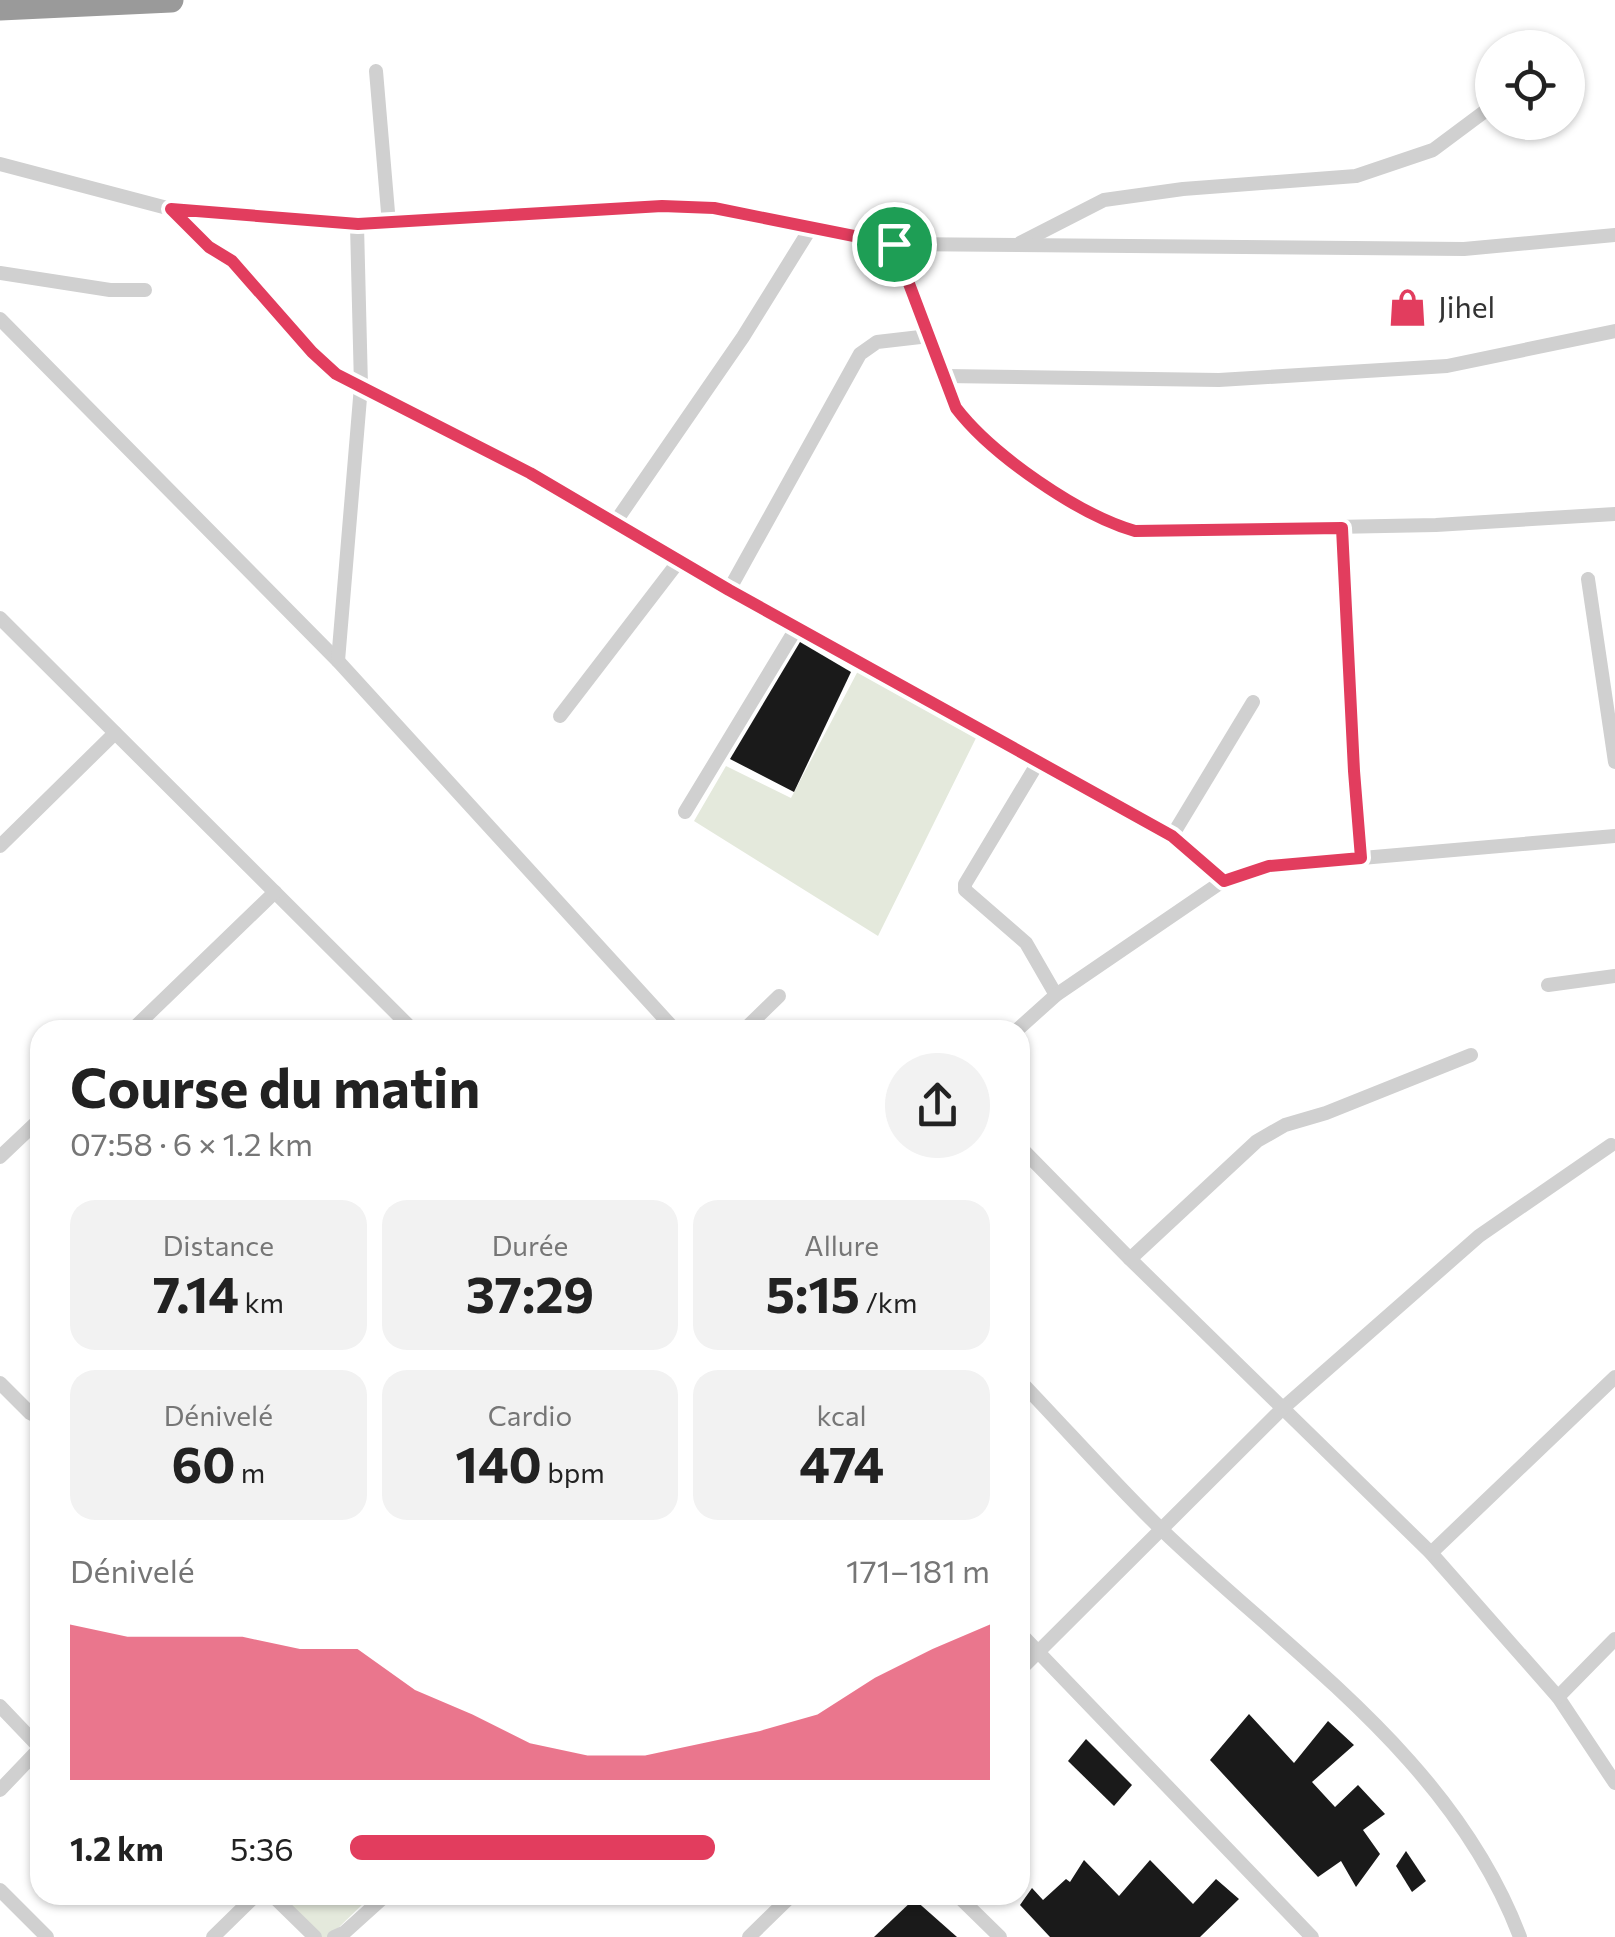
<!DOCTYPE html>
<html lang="fr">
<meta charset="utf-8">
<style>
:root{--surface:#fff;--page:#f2f2f2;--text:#222;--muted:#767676;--accent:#e23d5e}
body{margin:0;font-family:Commissioner,sans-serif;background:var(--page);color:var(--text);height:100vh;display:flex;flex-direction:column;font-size:38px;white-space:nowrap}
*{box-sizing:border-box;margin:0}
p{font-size:32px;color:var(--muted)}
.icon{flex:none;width:55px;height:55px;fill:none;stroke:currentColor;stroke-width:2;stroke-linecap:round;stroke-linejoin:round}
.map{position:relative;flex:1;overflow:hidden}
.side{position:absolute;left:30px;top:1020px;width:1000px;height:885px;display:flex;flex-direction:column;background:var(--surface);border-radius:30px;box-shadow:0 2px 8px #0004}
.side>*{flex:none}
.tools{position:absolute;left:1475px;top:30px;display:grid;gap:20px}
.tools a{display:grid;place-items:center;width:110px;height:110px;border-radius:50%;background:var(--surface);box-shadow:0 2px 8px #0004;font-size:50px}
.pin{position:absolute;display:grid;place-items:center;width:85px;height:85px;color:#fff;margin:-42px;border:5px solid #fff;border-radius:50%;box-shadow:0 2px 10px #0007}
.round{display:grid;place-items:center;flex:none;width:105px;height:105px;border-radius:52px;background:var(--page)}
.head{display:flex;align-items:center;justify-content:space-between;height:170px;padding:0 40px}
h1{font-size:55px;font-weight:700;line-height:75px}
.stats{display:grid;grid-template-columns:repeat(3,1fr);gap:15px;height:170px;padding:10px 40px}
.stats div{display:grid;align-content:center;border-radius:25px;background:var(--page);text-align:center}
.stats b{font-size:50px;font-weight:700}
.stats small{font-size:28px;font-weight:400}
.stats p{font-size:28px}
.chart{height:280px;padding:20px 40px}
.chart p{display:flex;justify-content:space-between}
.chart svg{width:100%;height:180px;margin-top:10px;fill:var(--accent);opacity:.7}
ul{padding:0 40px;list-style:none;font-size:32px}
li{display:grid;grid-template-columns:160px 120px 1fr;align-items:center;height:75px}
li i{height:25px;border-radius:12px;background:var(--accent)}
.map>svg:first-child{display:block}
.green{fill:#e4e9dc}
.building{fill:#1a1a1a}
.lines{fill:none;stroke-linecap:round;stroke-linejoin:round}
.minor{stroke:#d0d0d0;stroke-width:14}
.motorway{stroke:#9a9a9a;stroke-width:25}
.route-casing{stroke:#fff;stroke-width:20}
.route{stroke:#e23d5e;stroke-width:12}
.labels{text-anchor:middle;stroke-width:10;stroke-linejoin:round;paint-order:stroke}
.poi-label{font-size:30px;fill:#333;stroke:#fff;text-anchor:start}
</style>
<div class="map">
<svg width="1615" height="1937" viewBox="0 0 1615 1937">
<rect width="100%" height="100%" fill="#fff"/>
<g class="green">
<polygon points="859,669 978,734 878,936 694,821 726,766 791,798"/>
<polygon points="269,1895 372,1895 329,1937 309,1937"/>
</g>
<g class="building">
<polygon points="800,642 851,672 794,792 730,759"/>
<polygon points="1249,1714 1294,1763 1328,1721 1354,1745 1312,1782 1335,1807 1358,1785 1385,1814 1363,1830 1380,1854 1356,1887 1341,1861 1318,1877 1210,1760"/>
<polygon points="1086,1739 1132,1785 1114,1806 1068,1761"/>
<polygon points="1406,1851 1426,1881 1412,1892 1396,1866"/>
<polygon points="1084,1860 1119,1896 1150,1860 1193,1904 1216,1879 1239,1899 1200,1937 1050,1937 1020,1905 1032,1888 1043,1900 1066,1879 1070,1882"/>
<polygon points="914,1899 957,1937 874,1937"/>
</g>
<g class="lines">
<g class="minor">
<polyline points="376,71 389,224"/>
<path d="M 0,164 L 171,209 L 357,225 L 558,211 L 663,206 L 714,208 L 894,244 L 957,408 C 992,455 1079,515 1135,531 L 1436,525 L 1615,514"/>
<polyline points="171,209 209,247 232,261 312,352 336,374 530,473 729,590 1172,836 1223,881"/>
<polyline points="1020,243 1104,200 1183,189 1356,176 1433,150 1492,106"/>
<polyline points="894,244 1464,249 1615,235"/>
<polyline points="0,273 110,290 145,290"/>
<polyline points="0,319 338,661 675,1030"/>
<polyline points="944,376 1219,380 1447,366 1615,331"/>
<polyline points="614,524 743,337 812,226"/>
<polyline points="1342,528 1354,771 1361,858"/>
<polyline points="1588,579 1615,762"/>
<polyline points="729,590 860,354 877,342 929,336"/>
<polyline points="0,618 413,1030"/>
<polyline points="338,661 361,386 357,225"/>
<polyline points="560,716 679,561"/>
<polyline points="1039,761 965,884 965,890 1026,943 1056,995"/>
<polyline points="685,812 797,627"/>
<polyline points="1172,836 1253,702"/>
<polyline points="0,846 115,733"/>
<polyline points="1548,985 1615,976"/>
<polyline points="132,1030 275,892"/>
<polyline points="744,1030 779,996"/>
<polyline points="1017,1030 1056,995 1223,881 1269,866 1615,836"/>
<polyline points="1020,1147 1130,1259 1431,1553 1558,1697 1615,1783"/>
<polyline points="0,1157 40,1119"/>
<polyline points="1130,1259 1257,1141 1285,1125 1326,1113 1471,1055"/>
<path d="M 1020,1381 C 1067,1430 1113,1482 1162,1530 C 1293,1656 1453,1760 1520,1937"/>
<polyline points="0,1383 30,1413 40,1418"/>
<polyline points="1431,1553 1615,1377"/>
<polyline points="1020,1633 1312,1937"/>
<polyline points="1020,1670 1282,1409 1479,1236 1611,1145"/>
<polyline points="1558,1697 1615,1639"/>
<polyline points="0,1706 40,1748"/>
<polyline points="0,1790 40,1748"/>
<polyline points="0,1890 47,1937"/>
<polyline points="272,1895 315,1937"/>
<polyline points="957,1895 1000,1937"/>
<polyline points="213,1937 256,1895"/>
<polyline points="334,1937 345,1932 386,1895"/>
<polyline points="749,1937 792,1895"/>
</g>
<polyline class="motorway" points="0,8 171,0"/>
</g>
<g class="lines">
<defs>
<path id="route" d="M 662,206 L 714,208 L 894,244 L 956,408 C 992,455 1079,515 1135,531 L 1342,528 L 1354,771 L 1361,858 L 1269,866 L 1224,881 L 1172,836 L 729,590 L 530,473 L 336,374 L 312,352 L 232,261 L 209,247 L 171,209 L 358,224 Z"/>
</defs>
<use href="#route" class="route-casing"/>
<use href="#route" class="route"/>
</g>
<defs>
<symbol id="shop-bare" viewBox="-9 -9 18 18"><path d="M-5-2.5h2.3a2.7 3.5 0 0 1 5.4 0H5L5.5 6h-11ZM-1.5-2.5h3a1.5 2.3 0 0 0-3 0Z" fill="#e23d5e" stroke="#fff" stroke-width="2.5" paint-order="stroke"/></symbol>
</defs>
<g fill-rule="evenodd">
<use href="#shop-bare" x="1380" y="280" width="55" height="55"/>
</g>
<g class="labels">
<g class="poi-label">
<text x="1438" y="318">Jihel</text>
</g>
</g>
</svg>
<div class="tools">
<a><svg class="icon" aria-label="locate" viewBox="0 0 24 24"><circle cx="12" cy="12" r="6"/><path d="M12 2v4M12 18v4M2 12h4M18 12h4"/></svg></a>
</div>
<div class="pin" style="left:894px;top:244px;background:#1e9e55"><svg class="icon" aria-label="arrive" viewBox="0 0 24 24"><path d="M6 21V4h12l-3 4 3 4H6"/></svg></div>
<section class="side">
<div class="head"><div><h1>Course du matin</h1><p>07:58 · 6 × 1.2 km</p></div><a class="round"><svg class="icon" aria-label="share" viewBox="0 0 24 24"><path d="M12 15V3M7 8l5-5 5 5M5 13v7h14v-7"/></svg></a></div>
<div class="stats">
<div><p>Distance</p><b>7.14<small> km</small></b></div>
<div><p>Durée</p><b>37:29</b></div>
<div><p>Allure</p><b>5:15<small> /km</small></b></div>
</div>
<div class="stats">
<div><p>Dénivelé</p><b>60<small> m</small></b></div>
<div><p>Cardio</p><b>140<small> bpm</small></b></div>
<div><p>kcal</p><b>474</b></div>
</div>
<div class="chart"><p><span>Dénivelé</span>171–181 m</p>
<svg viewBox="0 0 160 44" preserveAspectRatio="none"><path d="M0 44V6L10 9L20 9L30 9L40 12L50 12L60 22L70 28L80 35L90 38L100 38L110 35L120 32L130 28L140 19L150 12L160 6V44z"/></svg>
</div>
<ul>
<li><b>1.2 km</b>5:36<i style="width:57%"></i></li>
</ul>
</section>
</div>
